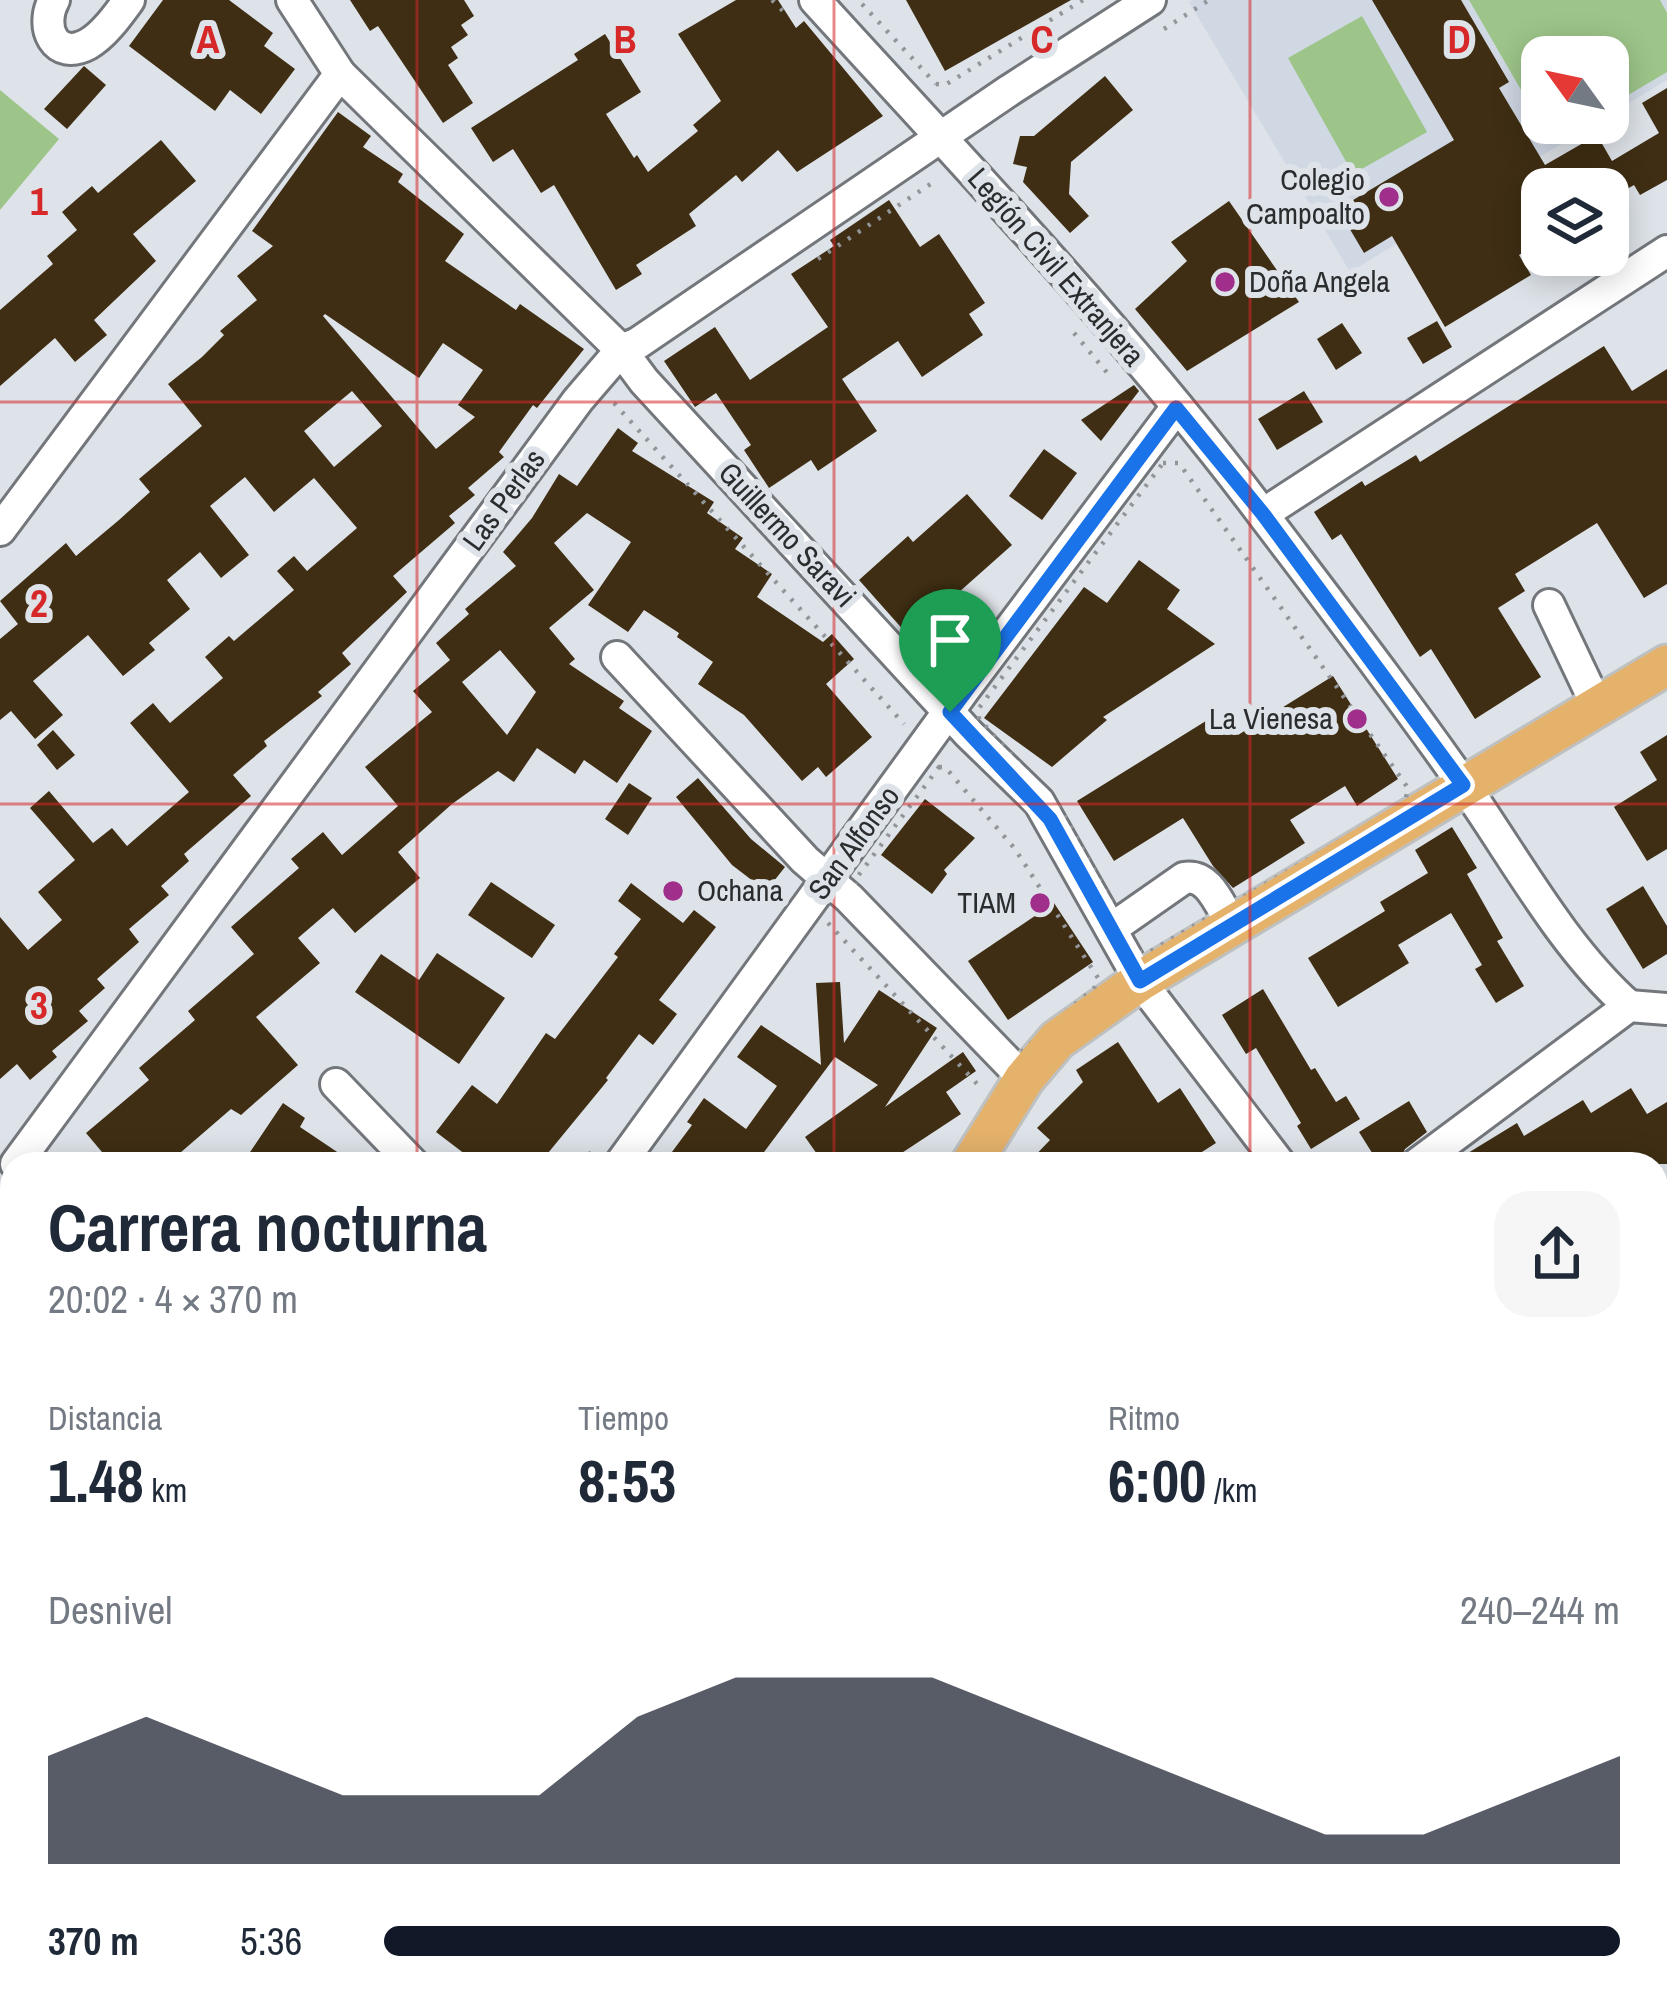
<!DOCTYPE html>
<html lang="es">
<meta charset="utf-8">
<style>
:root{--surface:#fff;--page:#f6f6f7;--text:#1f2937;--muted:#747a83;--accent:#111827}
body{margin:0;font-family:"Archivo Narrow",sans-serif;background:var(--page);color:var(--text);height:100vh;display:flex;flex-direction:column;font-size:45px;white-space:nowrap}
*{box-sizing:border-box;margin:0}
p{font-size:39px;color:var(--muted)}
.icon{flex:none;width:66px;height:66px;fill:none;stroke:currentColor;stroke-width:2;stroke-linecap:round;stroke-linejoin:round}
.map{position:relative;flex:1;overflow:hidden}
.panel{position:absolute;left:0px;top:1152px;width:1668px;height:861px;display:flex;flex-direction:column;background:var(--surface);border-radius:36px 36px 0 0;box-shadow:0 6px 30px #0003}
.panel>*{flex:none}
.needle{width:78px;rotate:303deg}
.controls{position:absolute;left:1521px;top:36px;display:grid;gap:24px}
.controls a{display:grid;place-items:center;width:108px;height:108px;border-radius:24px;background:var(--surface);box-shadow:0 6px 30px #0003;font-size:60px}
.pin{position:absolute;display:grid;place-items:center;width:102px;height:102px;color:#fff;margin:-123px -51px;border-radius:50% 50% 50% 0;rotate:-45deg;box-shadow:0 0 12px #0007}
.pin .icon{rotate:45deg}
.round{display:grid;place-items:center;flex:none;width:126px;height:126px;border-radius:36px;background:var(--page)}
.headline{display:flex;align-items:center;justify-content:space-between;height:204px;padding:0 48px}
h1{font-size:66px;font-weight:800;line-height:90px}
.stats{display:grid;grid-template-columns:repeat(3,1fr);gap:18px;height:204px;padding:12px 48px}
.stats div{display:grid;align-content:center}
.stats b{font-size:60px;font-weight:800}
.stats small{font-size:33px;font-weight:400}
.stats p{font-size:33px}
.chart{height:336px;padding:24px 48px}
.chart p{display:flex;justify-content:space-between}
.chart svg{width:100%;height:216px;margin-top:12px;fill:var(--accent);opacity:.7}
ul{padding:0 48px;list-style:none;font-size:39px}
li{display:grid;grid-template-columns:192px 144px 1fr;align-items:center;height:90px}
li i{height:30px;border-radius:15px;background:var(--accent)}
.map>svg:first-child{display:block}
.built{fill:#d0d8e4}
.grass{fill:#9dc589}
.lines{fill:none;stroke-linecap:round;stroke-linejoin:round}
.stream{stroke:#7db1fa;stroke-width:9}
.building{fill:#3f2e13;fill-rule:evenodd}
.minor-casing{stroke:#73777c;stroke-width:36}
.major-casing{stroke:#bfc0c0;stroke-width:45}
.path{stroke:#92969a;stroke-width:4.5;stroke-dasharray:3 9;stroke-linecap:butt}
.minor{stroke:#fff;stroke-width:30}
.major{stroke:#e5b26c;stroke-width:39}
.route-casing{stroke:#fff;stroke-width:24}
.route{stroke:#1a73e8;stroke-width:15}
.grid{fill:none;stroke:#d62828;stroke-width:3;stroke-opacity:0.55}
.poi-dot{fill:#a02f8c;stroke:#dee3e9;stroke-width:4.5}
.labels{text-anchor:middle;stroke-width:12;stroke-linejoin:round;paint-order:stroke}
.poi-label{font-size:30px;fill:#2b2c2e;stroke:#dee3e9;text-anchor:end}
.street-label{font-size:30px;fill:#2b2c2e;stroke:#dee3e9}
.grid-label{font-size:39px;text-anchor:middle;font-weight:bold;fill:#d62828;stroke:#dee3e9;stroke-width:12;stroke-linejoin:round;paint-order:stroke}
</style>
<div class="map">
<svg width="1667" height="2011" viewBox="0 0 1667 2011">
<rect width="100%" height="100%" fill="#dee3e9"/>
<polygon class="built" points="1193,0 1667,0 1667,80 1608,116 1608,57 1542,57 1542,123 1596,123 1350,272 1189,2"/>
<g class="grass">
<polygon points="1469,0 1660,0 1667,13 1667,72 1608,107 1608,57 1542,57 1542,123 1580,123 1550,140"/>
<polygon points="1362,16 1427,132 1353,174 1288,58"/>
<polygon points="0,90 59,139 0,210"/>
</g>
<g class="lines">
<polyline class="stream" points="193,2001 209,2011"/>
</g>
<g class="building">
<polygon points="163,0 229,0 273,33 264,46 295,69 261,114 230,90 215,111 129,46"/>
<polygon points="350,0 464,0 474,16 461,25 468,35 451,47 458,58 448,65 473,103 443,123 378,26 370,31"/>
<polygon points="736,0 778,0 796,28 804,21 883,116 797,172 778,150 742,182 736,175 689,214 696,226 636,265 642,274 616,290 554,185 541,193 513,149 493,162 471,128 578,60 574,54 605,34 641,92 606,114 634,158 637,155 648,172 698,131 693,125 721,101 678,34"/>
<polygon points="906,0 1071,0 945,71"/>
<polygon points="1372,0 1461,0 1509,82 1499,88 1545,165 1597,135 1612,161 1659,133 1642,103 1667,88 1667,180 1640,195 1634,185 1608,200 1608,189 1542,189 1542,241 1519,255 1531,275 1445,327 1392,236 1364,253 1338,209 1454,140"/>
<polygon points="84,66 106,85 67,129 44,109"/>
<polygon points="1105,76 1133,110 1071,162 1069,194 1089,216 1070,233 1023,182 1027,167 1013,164 1020,136 1034,136"/>
<path d="M 338,112 L 371,136 L 363,147 L 403,174 L 398,182 L 464,234 L 445,261 L 516,310 L 520,304 L 584,349 L 537,408 L 533,405 L 499,452 L 504,457 L 468,488 L 475,495 L 449,516 L 455,523 L 393,576 L 407,592 L 342,653 L 351,664 L 318,692 L 322,696 L 264,741 L 267,746 L 233,775 L 251,796 L 184,854 L 189,861 L 161,886 L 169,895 L 129,929 L 139,942 L 97,979 L 105,988 L 79,1011 L 88,1021 L 52,1051 L 57,1057 L 30,1080 L 17,1064 L 0,1079 L 0,917 L 28,950 L 62,920 L 38,892 L 75,860 L 30,808 L 49,791 L 93,843 L 112,828 L 127,846 L 189,792 L 130,723 L 153,703 L 170,723 L 223,678 L 205,657 L 229,636 L 234,641 L 294,590 L 277,571 L 294,556 L 307,571 L 357,528 L 314,478 L 274,512 L 245,477 L 210,506 L 249,555 L 221,578 L 200,552 L 167,580 L 190,609 L 149,643 L 155,650 L 123,676 L 88,635 L 33,681 L 63,715 L 35,739 L 11,711 L 0,720 L 0,639 L 18,624 L 0,601 L 66,543 L 76,556 L 119,520 L 150,492 L 139,479 L 202,426 L 168,384 L 202,357 L 224,335 L 220,331 L 257,300 L 237,276 L 273,246 L 252,231 ZM 325,314 L 419,378 L 443,343 L 483,370 L 458,405 L 475,417 L 436,449 L 323,316 ZM 352,391 L 382,426 L 334,467 L 304,431 Z"/>
<polygon points="161,140 196,181 133,234 156,261 94,320 107,335 75,362 55,338 0,386 0,310 53,264 47,256 77,230 62,212 92,186 98,193"/>
<polygon points="889,200 920,247 939,234 985,303 969,314 983,335 922,377 898,341 842,379 877,431 818,471 811,460 769,488 744,450 751,445 716,393 695,407 664,361 715,327 750,380 828,327 791,274 834,246 830,240"/>
<polygon points="1229,201 1299,302 1187,371 1135,309 1187,261 1171,242"/>
<polygon points="1437,321 1452,347 1423,364 1407,338"/>
<polygon points="1342,323 1362,353 1336,370 1317,339"/>
<polygon points="1604,346 1632,391 1667,369 1667,584 1644,598 1597,523 1515,574 1525,591 1498,608 1541,677 1475,719 1431,649 1420,657 1341,534 1332,540 1314,512 1362,481 1365,486 1416,455 1420,462"/>
<polygon points="1134,385 1139,391 1101,441 1081,420"/>
<polygon points="1304,391 1323,422 1277,450 1258,419"/>
<path d="M 618,428 L 638,443 L 632,451 L 714,502 L 707,513 L 743,538 L 735,549 L 772,574 L 757,597 L 823,642 L 832,634 L 854,659 L 826,684 L 872,737 L 826,777 L 818,767 L 802,781 L 744,715 L 698,684 L 713,662 L 677,637 L 679,633 L 644,610 L 628,632 L 588,605 L 631,542 L 587,513 L 554,543 L 594,590 L 549,628 L 575,659 L 569,664 L 624,701 L 619,708 L 652,731 L 617,783 L 584,760 L 575,774 L 537,748 L 514,782 L 498,771 L 452,804 L 398,852 L 420,878 L 355,933 L 333,908 L 298,938 L 320,963 L 256,1017 L 298,1065 L 241,1115 L 231,1109 L 180,1153 L 190,1164 L 112,1164 L 86,1133 L 149,1080 L 139,1068 L 195,1020 L 188,1011 L 254,954 L 231,927 L 299,868 L 291,859 L 323,832 L 342,855 L 398,806 L 365,767 L 432,712 L 413,691 L 450,660 L 436,643 L 469,614 L 465,609 L 516,566 L 503,552 L 532,518 L 559,474 L 577,486 ZM 500,650 L 536,692 L 507,735 L 462,682 Z"/>
<polygon points="1044,449 1077,473 1042,520 1009,496"/>
<polygon points="967,494 1012,545 958,593 971,608 922,651 859,580 908,536 913,542"/>
<polygon points="1139,560 1180,590 1167,609 1215,644 1103,717 1107,720 1052,767 984,718 1084,587 1107,603"/>
<polygon points="1333,676 1398,779 1357,806 1345,786 1290,820 1305,843 1233,888 1213,866 1183,818 1114,861 1077,801 1222,711 1238,735"/>
<polygon points="53,730 75,755 57,770 37,745"/>
<polygon points="1667,735 1667,849 1647,861 1614,807 1657,780 1640,752"/>
<polygon points="698,778 751,839 785,867 766,891 732,865 676,797"/>
<polygon points="629,783 652,798 628,835 605,819"/>
<polygon points="925,799 975,838 944,870 947,874 932,894 881,855"/>
<polygon points="1452,827 1477,868 1467,874 1503,938 1497,941 1524,986 1496,1003 1475,969 1482,965 1451,913 1398,945 1409,963 1338,1007 1308,958 1385,911 1380,902 1428,873 1415,850"/>
<polygon points="491,882 555,925 532,958 468,915"/>
<polygon points="631,883 683,923 694,910 716,927 659,1000 677,1014 653,1045 639,1034 606,1078 608,1080 539,1164 478,1164 436,1132 472,1085 497,1104 546,1033 555,1039 618,957 614,954 641,919 618,901"/>
<polygon points="1643,886 1667,926 1667,954 1643,969 1606,909"/>
<polygon points="1054,903 1093,962 1008,1020 968,961"/>
<polygon points="437,953 505,998 459,1064 355,992 381,954 419,980"/>
<polygon points="840,982 844,1043 879,990 937,1028 885,1107 963,1052 976,1071 946,1092 961,1114 885,1164 824,1164 805,1137 878,1085 835,1057 755,1164 663,1164 692,1125 687,1122 704,1098 746,1129 777,1086 737,1057 761,1025 821,1065 816,983"/>
<polygon points="1263,989 1311,1070 1315,1068 1336,1102 1346,1096 1360,1119 1311,1149 1297,1126 1301,1123 1256,1048 1246,1054 1222,1015"/>
<polygon points="1118,1042 1158,1103 1180,1088 1216,1143 1183,1164 1027,1164 1050,1140 1037,1128 1083,1082 1076,1070"/>
<polygon points="1631,1088 1647,1114 1667,1102 1667,1164 1550,1164 1545,1155 1529,1164 1450,1164 1517,1123 1524,1136 1583,1100 1591,1113"/>
<polygon points="1409,1101 1427,1132 1405,1149 1398,1164 1379,1164 1359,1132"/>
<polygon points="283,1103 305,1118 300,1127 355,1164 242,1164"/>
</g>
<g class="lines">
<defs>
<g id="minor">
<path d="M 54,0 C 39,27 55,62 88,44 C 104,35 118,15 129,0"/>
<polyline points="292,0 340,74 621,350 644,381 969,734 1039,802 1140,981 1280,1164"/>
<path d="M 815,0 C 969,169 1129,336 1267,520 C 1336,611 1406,702 1472,797 C 1520,867 1565,949 1629,1006"/>
<polyline points="1263,514 1667,251"/>
<polyline points="0,530 340,74"/>
<polyline points="1549,605 1597,706"/>
<polyline points="617,657 805,860 849,898 1024,1079"/>
<path d="M 1111,929 L 1184,878 C 1210,873 1220,907 1233,926"/>
<polyline points="336,1084 413,1164"/>
<polyline points="16,1164 578,400 621,350 638,343 1010,90 1150,0"/>
<polyline points="620,1164 964,690 1176,408"/>
<polyline points="1417,1164 1629,1006 1667,1009"/>
<polyline points="1656,1336 1667,1330"/>
<polyline points="517,2001 526,2011"/>
<polyline points="1206,2001 1215,2011"/>
<polyline points="4,2011 12,1999"/>
<polyline points="1657,2011 1667,2005"/>
</g>
<g id="major">
<polyline points="971,1164 1024,1079 1057,1040 1140,981 1667,665"/>
<polyline points="458,2011 463,2001"/>
</g>
</defs>
<use href="#minor" class="minor-casing"/>
<use href="#major" class="major-casing"/>
<g class="path">
<polyline points="772,0 789,17"/>
<polyline points="862,4 936,84"/>
<polyline points="1164,29 1209,0"/>
<polyline points="936,84 945,85 1083,0"/>
<polyline points="818,259 935,181"/>
<polyline points="1074,333 1109,375"/>
<polyline points="614,403 904,724"/>
<polygon points="1163,463 1179,463 1408,788 1405,803 1149,952 1138,952 1062,811 979,719 979,708"/>
<polygon points="939,767 945,767 1015,849 1098,978 1095,987 1022,1051 1015,1052 855,887 855,880"/>
<polyline points="828,923 979,1086"/>
<polyline points="582,1164 592,1151"/>
<polyline points="0,1235 12,1219"/>
<polyline points="0,1962 12,1945"/>
<polyline points="46,2011 53,2001"/>
</g>
<use href="#minor" class="minor"/>
<use href="#major" class="major"/>
</g>
<g class="lines">
<defs>
<polygon id="route" points="1176,408 1263,514 1463,785 1140,981 1050,819 950,712"/>
</defs>
<use href="#route" class="route-casing"/>
<use href="#route" class="route"/>
</g>
<path class="grid" d="M 417,0 L 417,1164M 834,0 L 834,1164M 1250,0 L 1250,1164M 0,402 L 1667,402M 0,804 L 1667,804M 0,1207 L 12,1207M 1656,1207 L 1667,1207M 0,1609 L 12,1609M 1656,1609 L 1667,1609M 417,2001 L 417,2011M 834,2001 L 834,2011M 1250,2001 L 1250,2011"/>
<g class="poi-dot">
<circle cx="1389" cy="197" r="12"/>
<circle cx="1225" cy="282" r="12"/>
<circle cx="1357" cy="719" r="12"/>
<circle cx="673" cy="891" r="12"/>
<circle cx="1040" cy="903" r="12"/>
</g>
<g class="labels">
<g class="poi-label">
<text x="1365" y="190">Colegio<tspan x="1365" dy="34">Campoalto</tspan></text>
<text x="1249" y="292" text-anchor="start">Doña Angela</text>
<text x="1333" y="729">La Vienesa</text>
<text x="697" y="901" text-anchor="start">Ochana</text>
<text x="1016" y="913">TIAM</text>
</g>
<g class="street-label">
<text transform="translate(1056 267) rotate(49)" y="10">Legión Civil Extranjera</text>
<text transform="translate(504 500) rotate(-54)" y="10">Las Perlas</text>
<text transform="translate(787 535) rotate(47)" y="10">Guillermo Saravi</text>
<text transform="translate(854 843) rotate(-54)" y="10">San Alfonso</text>
</g>
</g>
<g class="grid-label">
<text x="208" y="53">A</text>
<text x="625" y="53">B</text>
<text x="1042" y="53">C</text>
<text x="1459" y="53">D</text>
<text x="39" y="215">1</text>
<text x="39" y="617">2</text>
<text x="39" y="1019">3</text>
</g>
</svg>
<div class="controls">
<a><svg class="needle" viewBox="-14 -14 28 28"><path d="M0-13l5 13h-10z" fill="#e53935"/><path d="M0 13l5-13h-10z" fill="#747a83"/></svg></a>
<a><svg class="icon" aria-label="layers" viewBox="0 0 24 24"><path d="M12 4l9 5-9 5-9-5zM3 14l9 5 9-5"/></svg></a>
</div>
<div class="pin" style="left:950px;top:712px;background:#1e9e55"><svg class="icon" aria-label="arrive" viewBox="0 0 24 24"><path d="M6 21V4h12l-3 4 3 4H6"/></svg></div>
<section class="panel">
<div class="headline"><div><h1>Carrera nocturna</h1><p>20:02 · 4 × 370 m</p></div><a class="round"><svg class="icon" aria-label="share" viewBox="0 0 24 24"><path d="M12 15V3M7 8l5-5 5 5M5 13v7h14v-7"/></svg></a></div>
<div class="stats">
<div><p>Distancia</p><b>1.48<small> km</small></b></div>
<div><p>Tiempo</p><b>8:53</b></div>
<div><p>Ritmo</p><b>6:00<small> /km</small></b></div>
</div>
<div class="chart"><p><span>Desnivel</span>240–244 m</p>
<svg viewBox="0 0 160 44" preserveAspectRatio="none"><path d="M0 44V22L10 14L20 22L30 30L40 30L50 30L60 14L70 6L80 6L90 6L100 14L110 22L120 30L130 38L140 38L150 30L160 22V44z"/></svg>
</div>
<ul>
<li><b>370 m</b>5:36<i style="width:100%"></i></li>
</ul>
</section>
</div>
